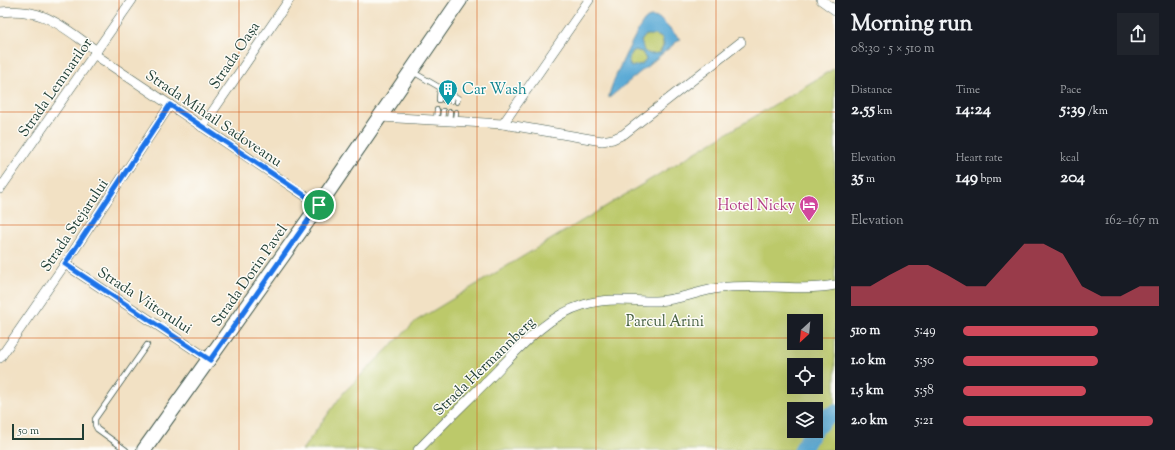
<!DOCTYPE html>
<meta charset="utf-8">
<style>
:root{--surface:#171b24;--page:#20242c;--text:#f1f3f6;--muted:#9ea1a6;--accent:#d1495b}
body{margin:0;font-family:"Sorts Mill Goudy",serif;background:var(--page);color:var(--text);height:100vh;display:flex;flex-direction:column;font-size:15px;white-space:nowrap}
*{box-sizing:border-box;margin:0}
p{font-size:13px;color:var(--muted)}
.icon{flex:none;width:22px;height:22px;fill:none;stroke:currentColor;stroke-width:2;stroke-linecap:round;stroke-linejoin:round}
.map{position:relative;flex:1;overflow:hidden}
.sheet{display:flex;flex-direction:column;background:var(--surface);width:340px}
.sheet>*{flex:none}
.needle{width:26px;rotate:206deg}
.controls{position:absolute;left:787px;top:314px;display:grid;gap:8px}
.controls a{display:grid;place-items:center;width:36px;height:36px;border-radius:0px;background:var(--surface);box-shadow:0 4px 16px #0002;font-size:20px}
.scale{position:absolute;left:12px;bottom:10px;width:72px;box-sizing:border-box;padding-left:4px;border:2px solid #1f3d34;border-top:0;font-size:11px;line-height:14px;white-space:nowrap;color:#1f3d34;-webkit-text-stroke:3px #fdfcf7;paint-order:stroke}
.pin{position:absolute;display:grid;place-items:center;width:34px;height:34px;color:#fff;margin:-17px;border:2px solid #fff;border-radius:50%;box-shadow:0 1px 4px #0007}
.round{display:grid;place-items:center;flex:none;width:42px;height:42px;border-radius:0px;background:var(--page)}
.head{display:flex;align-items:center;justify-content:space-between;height:68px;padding:0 16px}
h1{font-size:22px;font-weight:800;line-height:30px}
.stats{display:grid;grid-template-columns:repeat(3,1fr);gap:6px;height:68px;padding:4px 16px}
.stats div{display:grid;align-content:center}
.stats b{font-size:17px;font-weight:800}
.stats small{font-size:11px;font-weight:400}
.stats p{font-size:11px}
.chart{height:112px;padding:8px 16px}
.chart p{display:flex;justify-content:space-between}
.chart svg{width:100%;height:72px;margin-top:4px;fill:var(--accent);opacity:.7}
ul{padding:0 16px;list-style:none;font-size:13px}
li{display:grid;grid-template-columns:64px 48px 1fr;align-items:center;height:30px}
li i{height:10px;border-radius:5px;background:var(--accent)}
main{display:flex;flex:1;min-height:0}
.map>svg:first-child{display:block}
.green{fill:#bcc96b;stroke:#6e8350;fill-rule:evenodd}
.water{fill:#5caad5;stroke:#3e7484;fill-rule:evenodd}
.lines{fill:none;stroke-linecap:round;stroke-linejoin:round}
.river{stroke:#5caad5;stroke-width:17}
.service-casing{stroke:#3f564a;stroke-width:6}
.minor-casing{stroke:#3f564a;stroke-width:10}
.primary-casing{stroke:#3f564a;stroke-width:16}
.service{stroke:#fff;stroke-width:4.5}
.minor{stroke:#fff;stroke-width:9}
.primary{stroke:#fff;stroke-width:14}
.route-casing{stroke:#fff;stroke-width:8}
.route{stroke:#1a73e8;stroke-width:5}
.grid{fill:none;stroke:#d45610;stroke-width:1;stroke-opacity:0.55}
.labels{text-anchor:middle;stroke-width:3;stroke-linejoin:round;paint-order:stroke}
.street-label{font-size:15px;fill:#1f3d34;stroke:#fdfcf7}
.culture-label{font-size:15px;fill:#0d838f;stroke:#fdfcf7;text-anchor:start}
.hotel-label{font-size:15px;fill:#b23c85;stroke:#fdfcf7;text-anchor:end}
.park-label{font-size:15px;fill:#466042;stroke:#fdfcf7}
</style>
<main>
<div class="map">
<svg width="835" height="450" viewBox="0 0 835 450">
<rect width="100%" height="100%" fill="#fdfcf7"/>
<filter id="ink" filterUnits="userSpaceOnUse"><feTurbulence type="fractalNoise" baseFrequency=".025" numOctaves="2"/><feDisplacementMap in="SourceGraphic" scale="8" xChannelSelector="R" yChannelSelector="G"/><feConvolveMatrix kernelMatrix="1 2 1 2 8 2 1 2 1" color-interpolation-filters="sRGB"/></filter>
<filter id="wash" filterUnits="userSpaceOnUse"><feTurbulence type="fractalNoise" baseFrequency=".012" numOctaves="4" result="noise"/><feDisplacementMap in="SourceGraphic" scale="16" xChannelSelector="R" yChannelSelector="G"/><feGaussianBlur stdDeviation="0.9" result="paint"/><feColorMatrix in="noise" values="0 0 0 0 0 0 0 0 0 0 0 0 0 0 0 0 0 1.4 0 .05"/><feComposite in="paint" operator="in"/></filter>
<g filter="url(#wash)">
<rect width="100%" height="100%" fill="#f2e1c4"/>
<g class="green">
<circle cx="652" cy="44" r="11"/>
<polygon points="635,50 642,52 646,59 642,64 631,67 628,60 631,52"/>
<path d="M 835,68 L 835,450 L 302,450 L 344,392 L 416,321 ZM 794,321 L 816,321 L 816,343 L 794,343 ZM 794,365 L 816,365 L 816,387 L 794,387 ZM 794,409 L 816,409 L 816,431 L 794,431 Z"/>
</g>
<path class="water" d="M 652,17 L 659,18 L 680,39 L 609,98 C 608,88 637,30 644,21 C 647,18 649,17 652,17 ZM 646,35 L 656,35 L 662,38 L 664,45 L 660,53 L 649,54 L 644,51 L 641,41 ZM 635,50 L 642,52 L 646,59 L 642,64 L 631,67 L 628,60 L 631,52 Z"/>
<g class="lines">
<g class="river">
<polyline points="816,428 826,417 835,413"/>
<polyline points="802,450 813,431"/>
</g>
</g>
</g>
<g filter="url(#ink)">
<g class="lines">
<defs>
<g id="service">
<polyline points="413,72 458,98 457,102"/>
<polyline points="439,100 440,87"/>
<polyline points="444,100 445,90"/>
<polyline points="451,101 452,95"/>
<polyline points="436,120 437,110"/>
<polyline points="442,120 443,111"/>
<polyline points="449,121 450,112"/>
<polyline points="455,121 456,112"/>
<polyline points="126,450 97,429 95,425 95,419 147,345"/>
</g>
<g id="minor">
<polyline points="821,0 835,10"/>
<path d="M 0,12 C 45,7 62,27 97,51"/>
<polyline points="94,54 319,205"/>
<polyline points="380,117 503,124 602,141 613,139 624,134 741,42"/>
<polyline points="503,124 589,0"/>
<polyline points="202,127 289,0"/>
<polyline points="0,189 132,0"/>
<polyline points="65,264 210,360"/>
<polyline points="0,358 65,264 170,105"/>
<path d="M 418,450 C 441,426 465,403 489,379 C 516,352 545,316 583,305 C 608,297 629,301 655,301 C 677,301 698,291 720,288 C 758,283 797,292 835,285"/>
</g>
<polyline id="primary" points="144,450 319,205 460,0"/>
</defs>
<use href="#service" class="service-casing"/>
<use href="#minor" class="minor-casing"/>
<use href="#primary" class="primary-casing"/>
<use href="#service" class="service"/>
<use href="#minor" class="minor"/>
<use href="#primary" class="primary"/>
</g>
</g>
<g class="lines" filter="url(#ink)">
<defs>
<polygon id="route" points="170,105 319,205 210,360 65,264"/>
</defs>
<use href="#route" class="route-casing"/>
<use href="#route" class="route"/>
</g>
<path class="grid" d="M 119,0 L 119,450M 239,0 L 239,450M 358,0 L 358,450M 477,0 L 477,450M 596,0 L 596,450M 716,0 L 716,450M 0,112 L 835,112M 0,225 L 835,225M 0,338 L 794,338M 816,338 L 835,338"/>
<defs>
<symbol id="building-pin" viewBox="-11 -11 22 30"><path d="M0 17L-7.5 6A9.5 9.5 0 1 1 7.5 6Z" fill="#0f9aa8" stroke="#fdfcf7"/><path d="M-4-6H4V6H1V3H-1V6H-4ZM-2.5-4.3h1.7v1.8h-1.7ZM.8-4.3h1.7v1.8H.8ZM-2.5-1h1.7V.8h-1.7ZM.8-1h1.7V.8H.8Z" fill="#fff"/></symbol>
<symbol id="hotel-pin" viewBox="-11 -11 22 30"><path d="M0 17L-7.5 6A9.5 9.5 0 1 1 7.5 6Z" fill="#d1479c" stroke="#fdfcf7"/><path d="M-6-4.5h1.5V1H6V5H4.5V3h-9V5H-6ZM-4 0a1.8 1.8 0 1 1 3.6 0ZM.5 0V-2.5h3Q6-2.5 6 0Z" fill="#fff"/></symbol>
</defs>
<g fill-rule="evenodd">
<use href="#building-pin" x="437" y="78" width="22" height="30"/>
<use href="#hotel-pin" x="798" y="194" width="22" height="30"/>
</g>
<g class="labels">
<g class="street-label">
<text transform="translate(234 55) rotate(-56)" y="5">Strada Oașa</text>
<text transform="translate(55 87) rotate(-55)" y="5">Strada Lemnarilor</text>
<text transform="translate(214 118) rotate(34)" y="5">Strada Mihail Sadoveanu</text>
<text transform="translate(74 225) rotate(-56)" y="5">Strada Stejarului</text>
<text transform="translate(249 275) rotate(-55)" y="5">Strada Dorin Pavel</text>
<text transform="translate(145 300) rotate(33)" y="5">Strada Viitorului</text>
<text transform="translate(484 366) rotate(-44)" y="5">Strada Hermannberg</text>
</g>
<g class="culture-label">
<text x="462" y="94">Car Wash</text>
</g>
<g class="hotel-label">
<text x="795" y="210">Hotel Nicky</text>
</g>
<g class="park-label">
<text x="665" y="326">Parcul Arini</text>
</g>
</g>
</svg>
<div class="controls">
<a><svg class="needle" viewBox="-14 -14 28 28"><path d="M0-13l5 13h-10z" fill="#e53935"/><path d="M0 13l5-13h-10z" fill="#9ea1a6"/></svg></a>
<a><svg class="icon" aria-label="locate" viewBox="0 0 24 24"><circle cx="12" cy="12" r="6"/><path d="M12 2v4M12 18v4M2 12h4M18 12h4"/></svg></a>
<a><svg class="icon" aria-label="layers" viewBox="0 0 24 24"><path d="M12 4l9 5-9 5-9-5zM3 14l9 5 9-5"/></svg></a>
</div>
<div class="scale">50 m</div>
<div class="pin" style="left:319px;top:205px;background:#1e9e55"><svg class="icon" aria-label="arrive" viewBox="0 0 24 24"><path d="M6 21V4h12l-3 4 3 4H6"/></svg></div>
</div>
<section class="sheet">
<div class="head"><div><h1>Morning run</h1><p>08:30 · 5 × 510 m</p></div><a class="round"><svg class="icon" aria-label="share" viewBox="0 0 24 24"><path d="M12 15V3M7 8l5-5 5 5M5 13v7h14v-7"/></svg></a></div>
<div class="stats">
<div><p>Distance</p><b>2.55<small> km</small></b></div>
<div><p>Time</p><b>14:24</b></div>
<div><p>Pace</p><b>5:39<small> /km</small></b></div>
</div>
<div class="stats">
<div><p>Elevation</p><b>35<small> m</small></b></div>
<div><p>Heart rate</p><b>149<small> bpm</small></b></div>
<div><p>kcal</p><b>204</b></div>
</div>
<div class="chart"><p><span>Elevation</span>162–167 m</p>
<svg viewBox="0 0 160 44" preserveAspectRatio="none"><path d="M0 44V32L10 32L20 25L30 19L40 19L50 25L60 32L70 32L80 19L90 6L100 6L110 12L120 32L130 38L140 38L150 32L160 32V44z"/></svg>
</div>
<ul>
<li><b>510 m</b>5:49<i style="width:69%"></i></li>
<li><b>1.0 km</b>5:50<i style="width:69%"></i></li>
<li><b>1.5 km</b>5:58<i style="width:63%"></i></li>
<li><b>2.0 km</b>5:21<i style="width:97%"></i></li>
</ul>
</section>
</main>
